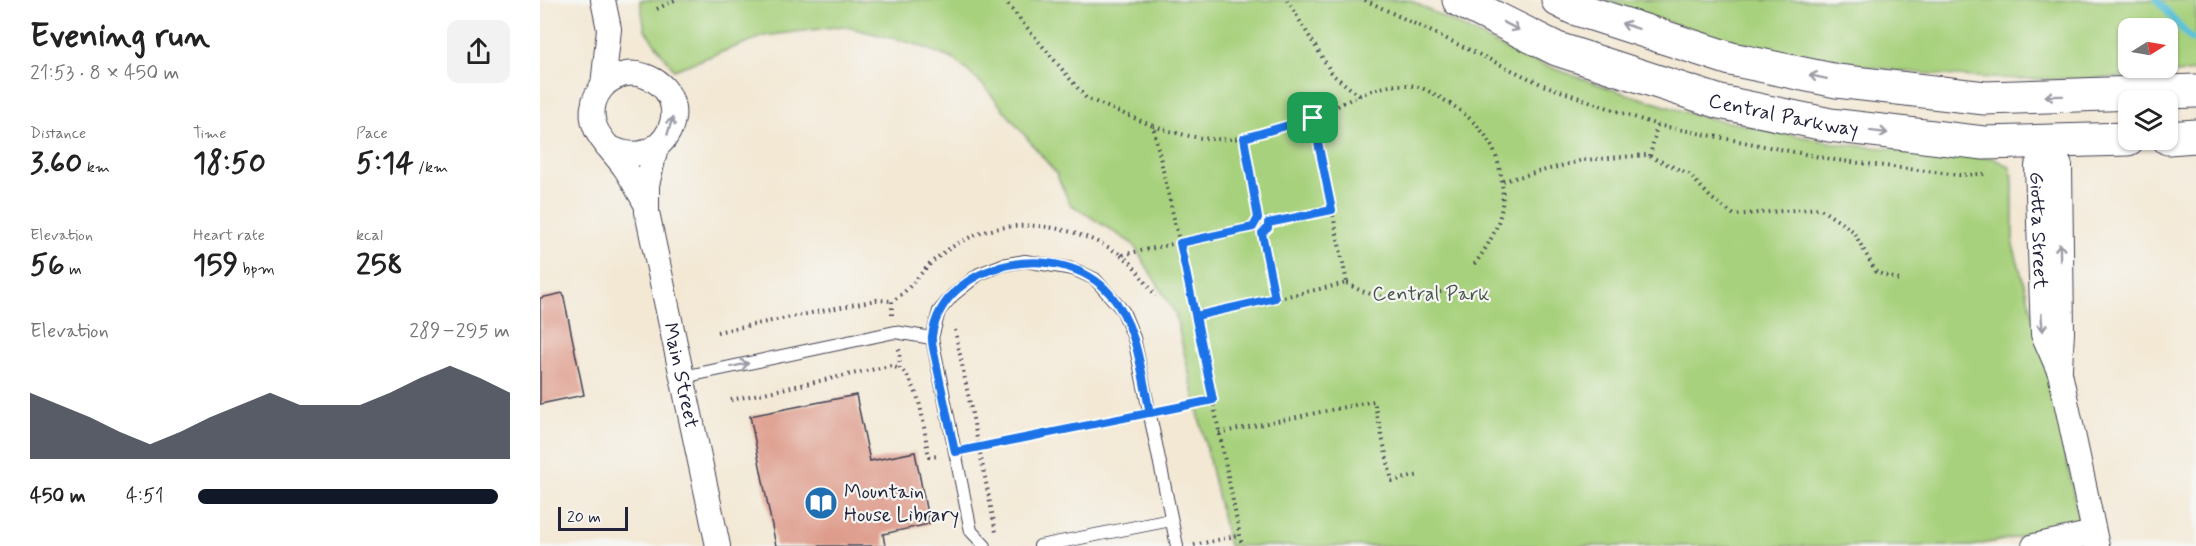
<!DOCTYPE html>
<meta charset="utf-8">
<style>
:root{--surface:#fff;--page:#f2f2f2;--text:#222;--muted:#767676;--accent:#111827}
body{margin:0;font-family:Mynerve,sans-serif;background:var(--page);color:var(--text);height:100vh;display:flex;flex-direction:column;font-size:22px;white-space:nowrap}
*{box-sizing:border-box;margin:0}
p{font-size:20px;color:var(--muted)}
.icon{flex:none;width:33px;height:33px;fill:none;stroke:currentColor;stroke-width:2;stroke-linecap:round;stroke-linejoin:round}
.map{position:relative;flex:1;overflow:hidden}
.details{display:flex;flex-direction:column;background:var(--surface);width:540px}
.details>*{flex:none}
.needle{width:39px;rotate:79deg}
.fabs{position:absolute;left:1578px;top:18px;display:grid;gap:12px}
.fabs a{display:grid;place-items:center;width:60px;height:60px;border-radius:12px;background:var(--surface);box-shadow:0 2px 4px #0004;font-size:30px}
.scale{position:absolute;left:18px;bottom:15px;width:70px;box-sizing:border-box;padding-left:6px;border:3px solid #22223b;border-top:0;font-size:16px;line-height:21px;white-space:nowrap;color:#22223b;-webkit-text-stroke:4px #f6f6f2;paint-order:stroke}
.pin{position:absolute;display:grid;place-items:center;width:51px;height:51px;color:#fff;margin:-26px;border-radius:12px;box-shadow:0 3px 9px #0006}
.round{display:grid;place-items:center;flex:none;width:63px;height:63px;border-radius:12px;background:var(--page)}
.overview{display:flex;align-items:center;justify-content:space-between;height:102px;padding:0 30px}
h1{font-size:33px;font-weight:700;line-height:45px}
.metrics{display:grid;grid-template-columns:repeat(3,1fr);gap:9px;height:102px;padding:6px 30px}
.metrics div{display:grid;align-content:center}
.metrics b{font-size:30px;font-weight:700}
.metrics small{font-size:16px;font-weight:400}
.metrics p{font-size:16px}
.chart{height:168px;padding:12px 30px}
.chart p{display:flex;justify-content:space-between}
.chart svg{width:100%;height:108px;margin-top:6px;fill:var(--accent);opacity:.7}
ul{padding:0 30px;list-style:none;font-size:20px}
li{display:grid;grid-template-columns:96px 72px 1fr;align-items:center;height:45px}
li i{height:15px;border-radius:8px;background:var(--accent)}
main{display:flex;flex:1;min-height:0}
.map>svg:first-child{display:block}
.green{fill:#a8d17d;stroke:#657a5c;stroke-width:1.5;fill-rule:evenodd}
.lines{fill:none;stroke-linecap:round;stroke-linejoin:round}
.stream{stroke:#5cc1d9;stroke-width:7}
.building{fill:#de9c8c}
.lane-casing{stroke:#414052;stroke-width:14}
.street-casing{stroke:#414052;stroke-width:26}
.secondary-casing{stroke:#414052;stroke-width:35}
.path{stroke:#414052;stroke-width:4;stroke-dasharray:1.5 4.5;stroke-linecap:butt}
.lane{stroke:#fff;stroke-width:12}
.street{stroke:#fff;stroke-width:24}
.secondary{stroke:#fff;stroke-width:33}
.oneway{stroke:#9c9ca7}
.route-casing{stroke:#fff;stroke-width:12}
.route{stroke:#1a73e8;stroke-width:8}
.labels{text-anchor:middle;stroke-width:4.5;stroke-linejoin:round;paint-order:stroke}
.street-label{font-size:20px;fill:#22223b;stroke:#f6f6f2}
.park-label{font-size:20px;fill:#4a574f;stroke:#f6f6f2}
.poi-label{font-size:20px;fill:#22223b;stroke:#f6f6f2;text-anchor:start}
</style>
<main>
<section class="details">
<div class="overview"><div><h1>Evening run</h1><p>21:53 · 8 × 450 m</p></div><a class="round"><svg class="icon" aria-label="share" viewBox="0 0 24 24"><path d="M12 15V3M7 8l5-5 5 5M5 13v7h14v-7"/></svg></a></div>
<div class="metrics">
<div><p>Distance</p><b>3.60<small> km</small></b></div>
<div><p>Time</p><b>18:50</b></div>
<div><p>Pace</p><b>5:14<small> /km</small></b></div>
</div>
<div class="metrics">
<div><p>Elevation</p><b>56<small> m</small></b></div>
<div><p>Heart rate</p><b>159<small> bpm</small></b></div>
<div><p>kcal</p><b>258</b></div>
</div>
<div class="chart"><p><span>Elevation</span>289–295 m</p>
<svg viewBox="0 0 160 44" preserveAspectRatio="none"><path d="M0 44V17L10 22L20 27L30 33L40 38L50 33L60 27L70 22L80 17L90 22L100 22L110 22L120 17L130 11L140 6L150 11L160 17V44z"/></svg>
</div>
<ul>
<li><b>450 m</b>4:51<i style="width:96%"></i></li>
</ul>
</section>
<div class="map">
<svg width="1656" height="546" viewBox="0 0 1656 546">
<rect width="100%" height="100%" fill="#f6f6f2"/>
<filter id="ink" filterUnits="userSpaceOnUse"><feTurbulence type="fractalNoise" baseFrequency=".0167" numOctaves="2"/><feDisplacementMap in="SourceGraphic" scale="12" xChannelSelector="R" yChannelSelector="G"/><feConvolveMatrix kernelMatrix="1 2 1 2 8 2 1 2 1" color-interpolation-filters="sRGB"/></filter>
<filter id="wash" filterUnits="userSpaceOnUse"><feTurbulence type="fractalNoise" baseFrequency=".008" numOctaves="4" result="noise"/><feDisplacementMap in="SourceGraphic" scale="24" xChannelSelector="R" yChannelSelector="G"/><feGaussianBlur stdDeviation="1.35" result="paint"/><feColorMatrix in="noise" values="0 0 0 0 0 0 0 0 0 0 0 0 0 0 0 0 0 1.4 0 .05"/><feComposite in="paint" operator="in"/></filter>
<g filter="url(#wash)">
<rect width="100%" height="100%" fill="#f3e8d4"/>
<g class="green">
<polygon points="100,0 870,0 977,55 1071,89 1158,116 1299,144 1453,158 1470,167 1473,181 1473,245 1507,364 1540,525 1432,546 689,546 635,313 593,244 530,204 516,173 444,86 415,60 375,44 303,26 224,36 134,70 105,30"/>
<path d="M 1064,0 L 1656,0 L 1656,71 C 1457,93 1252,71 1064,0 ZM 1588,28 L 1628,28 L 1628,68 L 1588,68 Z"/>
</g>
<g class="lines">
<polyline class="stream" points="1617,0 1651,39"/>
</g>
<g id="blocks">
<g class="building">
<polygon points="23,293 44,395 0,404 0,298"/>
<polygon points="316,395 330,461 375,452 389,524 343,534 345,546 236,546 210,416"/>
</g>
</g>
</g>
<g filter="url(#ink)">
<use href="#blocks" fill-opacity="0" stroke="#414052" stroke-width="1.5"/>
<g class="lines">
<defs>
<g id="lane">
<polyline points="143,377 355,332 392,338"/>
<polyline points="445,546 431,531 392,338 399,311 413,295 439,274 462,265 485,261 533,269 555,279 583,311 594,338 637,546"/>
<polyline points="500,546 631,520"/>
</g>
<g id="street">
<polyline points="63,86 69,29 63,0"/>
<path id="s1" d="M 1509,141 L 1497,166 L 1503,334 L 1520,373 L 1557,546"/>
<polyline points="1509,141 1520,166 1522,332 1520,368"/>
<path d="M 67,146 C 126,179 161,96 105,76 C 95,72 84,73 74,78 C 65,82 57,92 54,102 C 46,131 70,146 85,168 C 93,180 99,192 106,204"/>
<path id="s2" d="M 116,148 L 107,185 L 107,212 L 178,546"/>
<polyline points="1494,546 1554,533"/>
</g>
<g id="secondary">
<path id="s3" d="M 919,0 L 1017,49 L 1180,102 L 1290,125 L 1444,143 L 1588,139"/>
<polyline points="1018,0 1034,8 1191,59 1297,81 1445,98 1656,91"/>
<polyline points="1628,138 1656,136"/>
</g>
</defs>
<use href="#lane" class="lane-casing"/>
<use href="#street" class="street-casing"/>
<use href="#secondary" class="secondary-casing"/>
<g class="path">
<polyline points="464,0 546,98 613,126 656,316 702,546"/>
<polyline points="747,0 793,75 820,96"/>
<polyline points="825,0 1003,85 1117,125 1295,160 1419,175 1445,174"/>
<polyline points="117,9 135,0"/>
<path d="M 613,126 C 645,136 667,142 702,138 C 722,136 758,125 776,117 C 807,102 839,80 875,86 C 888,89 904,100 915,107 C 934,120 950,137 957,159 C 970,203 960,230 934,265"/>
<polyline points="704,138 719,217"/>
<polyline points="1110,156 1117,125"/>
<polyline points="963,181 1044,160 1107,155 1149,174 1171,198 1194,215 1279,208 1313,231 1336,272 1359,280"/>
<circle cx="721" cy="225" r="8"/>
<polyline points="728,223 792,210"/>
<polyline points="722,233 735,299"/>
<polyline points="581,255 591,263 616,296"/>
<path d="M 807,283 C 840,305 881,299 917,287"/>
<path d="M 352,315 L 352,301 C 371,290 380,271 398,257 C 452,213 524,218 581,255 L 713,227"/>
<polyline points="656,316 807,283 773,118"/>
<polyline points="415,330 456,532"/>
<polyline points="177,332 336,300 352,301"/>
<path d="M 359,349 L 360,369 C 383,387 383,430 389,457 L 398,456"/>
<polyline points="191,400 340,368 351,366 360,369"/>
<polyline points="626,410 673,400"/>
<polyline points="679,433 834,401 852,481 880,475"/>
<polyline points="431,449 595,416"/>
<polyline points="654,545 700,535"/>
</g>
<use href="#lane" class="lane"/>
<use href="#street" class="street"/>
<use href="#secondary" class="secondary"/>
</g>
<defs><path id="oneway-shaft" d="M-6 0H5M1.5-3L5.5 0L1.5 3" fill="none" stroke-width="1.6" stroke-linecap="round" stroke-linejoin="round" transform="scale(1.5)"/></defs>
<g class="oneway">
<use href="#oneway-shaft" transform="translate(971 26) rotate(27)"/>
<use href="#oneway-shaft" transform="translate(1090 26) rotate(-162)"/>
<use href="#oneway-shaft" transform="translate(1278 77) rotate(-168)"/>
<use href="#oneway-shaft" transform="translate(1514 96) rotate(179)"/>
<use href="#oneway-shaft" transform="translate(130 126) rotate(-73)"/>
<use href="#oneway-shaft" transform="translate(1339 132) rotate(7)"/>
<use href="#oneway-shaft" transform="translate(1520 252) rotate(-91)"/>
<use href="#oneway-shaft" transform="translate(1502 323) rotate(86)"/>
<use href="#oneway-shaft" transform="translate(200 365) rotate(-12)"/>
</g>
</g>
<g class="lines" filter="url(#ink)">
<defs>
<path id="route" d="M 773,118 L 704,138 L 718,218 L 713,227 L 640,243 L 673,400 L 415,452 C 409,424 403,396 397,367 C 396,358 391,346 392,336 C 403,259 523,238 570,294 C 598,327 601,372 610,413 L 673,400 L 656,316 L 735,298 L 722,233 L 728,228 L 728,223 L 792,210 L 773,118"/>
</defs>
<use href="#route" class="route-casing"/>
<use href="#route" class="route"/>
</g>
<defs>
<symbol id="library-disc" viewBox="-11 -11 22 22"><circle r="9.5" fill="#1f6fb2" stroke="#f6f6f2"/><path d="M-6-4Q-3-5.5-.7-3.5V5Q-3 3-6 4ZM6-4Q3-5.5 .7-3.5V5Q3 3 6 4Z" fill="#fff"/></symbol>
</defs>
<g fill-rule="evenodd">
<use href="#library-disc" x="262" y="484" width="38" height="38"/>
</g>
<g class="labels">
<g class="street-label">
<text dy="7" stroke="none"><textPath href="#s3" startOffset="346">Central Parkway</textPath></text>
<text dy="7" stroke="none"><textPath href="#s1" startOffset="92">Giotta Street</textPath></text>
<text dy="7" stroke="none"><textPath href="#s2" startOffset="232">Main Street</textPath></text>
</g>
<g class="park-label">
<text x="891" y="300">Central Park</text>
</g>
<g class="poi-label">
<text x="304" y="498">Mountain<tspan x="304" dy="23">House Library</tspan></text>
</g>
</g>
</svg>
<div class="fabs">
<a><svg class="needle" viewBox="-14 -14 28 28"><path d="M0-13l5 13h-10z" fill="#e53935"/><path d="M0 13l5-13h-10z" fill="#767676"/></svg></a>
<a><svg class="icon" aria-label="layers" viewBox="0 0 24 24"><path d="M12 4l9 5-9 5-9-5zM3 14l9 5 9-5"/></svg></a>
</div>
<div class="scale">20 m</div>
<div class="pin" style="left:773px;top:118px;background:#1e9e55"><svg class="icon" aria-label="arrive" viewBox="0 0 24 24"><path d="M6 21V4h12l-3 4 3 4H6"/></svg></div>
</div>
</main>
